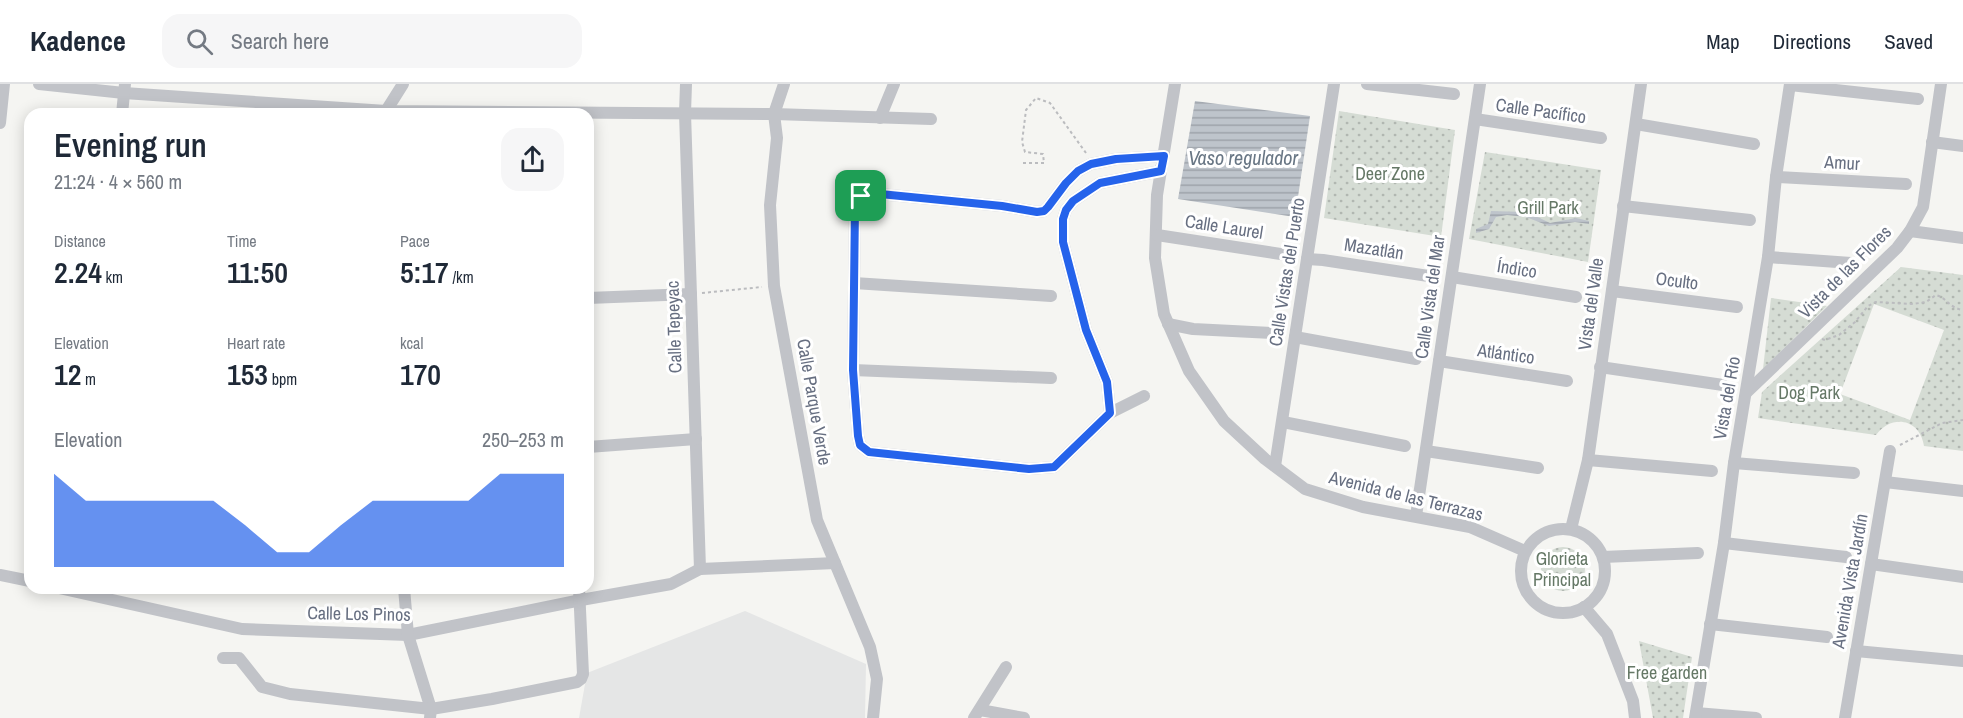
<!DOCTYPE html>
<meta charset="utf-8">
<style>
:root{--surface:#fff;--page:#f6f6f7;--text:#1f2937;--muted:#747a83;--line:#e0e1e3;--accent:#2563eb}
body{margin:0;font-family:"Archivo Narrow",sans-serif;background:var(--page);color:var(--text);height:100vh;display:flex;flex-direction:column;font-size:22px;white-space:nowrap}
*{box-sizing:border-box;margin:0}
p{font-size:20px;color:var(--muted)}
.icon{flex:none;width:33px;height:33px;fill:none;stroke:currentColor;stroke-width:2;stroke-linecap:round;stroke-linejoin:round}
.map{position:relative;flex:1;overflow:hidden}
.drawer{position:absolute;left:24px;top:24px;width:570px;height:486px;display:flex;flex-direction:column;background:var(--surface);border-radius:18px;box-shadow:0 3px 15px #0003}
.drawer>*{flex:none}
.pin{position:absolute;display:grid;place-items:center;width:51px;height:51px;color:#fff;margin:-26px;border-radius:12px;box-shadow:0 3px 9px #0006}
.round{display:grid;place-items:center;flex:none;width:63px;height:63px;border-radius:18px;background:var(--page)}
.head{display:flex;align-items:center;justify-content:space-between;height:102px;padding:0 30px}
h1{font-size:33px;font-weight:600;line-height:45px}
.figures{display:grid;grid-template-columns:repeat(3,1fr);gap:9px;height:102px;padding:6px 30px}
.figures div{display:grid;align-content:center}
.figures b{font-size:30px;font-weight:600}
.figures small{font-size:16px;font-weight:400}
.figures p{font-size:16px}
.chart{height:168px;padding:12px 30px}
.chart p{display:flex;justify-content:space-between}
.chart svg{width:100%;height:108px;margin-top:6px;fill:var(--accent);opacity:.7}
header{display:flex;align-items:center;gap:36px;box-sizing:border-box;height:84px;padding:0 30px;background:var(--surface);border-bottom:2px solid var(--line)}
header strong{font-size:28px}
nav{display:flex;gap:33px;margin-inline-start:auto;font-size:21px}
.search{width:420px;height:54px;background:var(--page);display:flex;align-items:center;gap:15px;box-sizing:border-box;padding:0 21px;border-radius:18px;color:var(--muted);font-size:22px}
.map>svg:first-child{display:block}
.built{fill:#e5e6e6}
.park{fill:url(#park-dots);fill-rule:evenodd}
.water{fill:url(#water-rules)}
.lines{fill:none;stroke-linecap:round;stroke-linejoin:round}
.path{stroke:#bbbcbf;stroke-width:2;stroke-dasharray:3 3;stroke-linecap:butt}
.minor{stroke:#c1c3c8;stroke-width:12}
.route-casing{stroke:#fff;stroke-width:12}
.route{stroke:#2563eb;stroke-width:8}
.labels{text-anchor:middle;stroke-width:6;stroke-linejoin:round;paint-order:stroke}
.street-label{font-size:18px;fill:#676f81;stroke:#fff}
.park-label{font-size:18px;fill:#657866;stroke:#fff}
.water-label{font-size:20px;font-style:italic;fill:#687684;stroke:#fff}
</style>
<header>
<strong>Kadence</strong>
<div class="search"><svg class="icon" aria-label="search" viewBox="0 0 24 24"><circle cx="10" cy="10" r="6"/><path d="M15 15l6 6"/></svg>Search here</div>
<nav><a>Map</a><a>Directions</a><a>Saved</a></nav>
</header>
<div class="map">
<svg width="1963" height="634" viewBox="0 0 1963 634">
<defs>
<pattern id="park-dots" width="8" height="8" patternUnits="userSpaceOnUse" patternTransform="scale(1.5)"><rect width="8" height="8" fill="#d5dcd4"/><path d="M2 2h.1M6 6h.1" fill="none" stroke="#b1b7b1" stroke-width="1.8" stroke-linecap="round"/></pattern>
<pattern id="water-rules" width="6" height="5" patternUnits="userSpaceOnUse" patternTransform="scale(1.5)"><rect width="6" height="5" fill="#bec4cb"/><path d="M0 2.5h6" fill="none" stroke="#9ea3aa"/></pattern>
</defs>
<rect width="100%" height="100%" fill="#f5f5f2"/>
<polygon class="built" points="745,527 866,580 865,634 579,634 587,589"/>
<g class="park">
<polygon points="1339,27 1455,46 1441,153 1324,134"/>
<polygon points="1485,68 1601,86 1588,178 1469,155"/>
<path d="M 1901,183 L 1963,191 L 1963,367 L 1924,362 C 1920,334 1891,330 1876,351 L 1758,334 L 1762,308 ZM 1874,220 L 1944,246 L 1910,336 L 1840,310 Z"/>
<polygon points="1771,214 1827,222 1763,285"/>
<circle cx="1563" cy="485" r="22"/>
<polygon points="1639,557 1692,573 1683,634 1653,634"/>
</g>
<g class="water">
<polygon points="1195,17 1310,32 1295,133 1178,115"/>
<polygon points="1491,127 1527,128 1550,139 1576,134 1589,137 1589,140 1575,138 1549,142 1526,133 1507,131 1496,133 1489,145 1476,149 1476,145 1488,140"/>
</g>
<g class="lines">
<g class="path">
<polyline points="1023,79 1044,79 1043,70 1025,68 1022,58 1026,26 1036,14 1050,19 1086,69"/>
<polyline points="702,209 762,203"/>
<path d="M 1822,255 L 1825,256 L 1839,251 L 1855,238 L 1868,222 L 1876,218 L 1913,220 L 1926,218 L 1936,211 C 1947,214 1949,224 1963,226"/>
<polyline points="1900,361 1942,339 1963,336"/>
</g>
<g class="minor">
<polyline points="39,0 124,9 386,27 774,30 931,35"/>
<polyline points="686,0 685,29 700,485"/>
<polyline points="784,0 774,30 777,54 770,121 774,202 817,436 870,563 877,595 873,634"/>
<polyline points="1175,0 1157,111 1155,174 1164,230 1189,287 1224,337 1265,375 1305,405 1363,423 1470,443 1525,467"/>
<polyline points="1367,0 1454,10"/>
<polyline points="1790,1 1918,15"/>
<polyline points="386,27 403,0"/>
<polyline points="122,30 125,0"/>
<polyline points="880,34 894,0"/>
<polyline points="1475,35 1601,54"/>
<polyline points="0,39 4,0"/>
<polyline points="1636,40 1754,60"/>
<polyline points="1932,58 1963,62"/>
<polyline points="1161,87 1100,99 1073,117 1066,126 1063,135 1063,158 1086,246 1107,298 1110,329 1054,383 1029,385 869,368 860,361 858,352 853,286 855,123 861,112 870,109 1002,122 1037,128 1044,127 1048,123 1066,99 1078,87 1091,80 1116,75 1164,72"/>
<polyline points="1776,93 1906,100"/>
<polyline points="1623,122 1750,136"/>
<polyline points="1910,147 1963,154"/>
<polyline points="1157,151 1287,171"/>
<polyline points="1768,173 1851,179"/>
<polyline points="1307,175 1323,176 1435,193"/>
<polyline points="1452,193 1576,213"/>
<polyline points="854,199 1051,212"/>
<polyline points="1612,207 1737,223"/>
<polyline points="588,214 691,210"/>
<polyline points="1168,240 1193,245 1273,249"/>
<polyline points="1295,253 1416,275"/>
<polyline points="1439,277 1567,297"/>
<polyline points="1600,283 1723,301"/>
<polyline points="853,286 1051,294"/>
<polyline points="1746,309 1897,164 1910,147 1923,123 1941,0"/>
<polyline points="1110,329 1144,312"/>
<polyline points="1283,338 1405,362"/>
<polyline points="588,363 696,355"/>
<polyline points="1426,367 1538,384"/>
<polyline points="1588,376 1712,387"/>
<polyline points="1734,379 1854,389"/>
<polyline points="1275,382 1334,0"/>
<polyline points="1885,398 1963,407"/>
<polyline points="1416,432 1480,0"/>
<circle cx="1563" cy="487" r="42"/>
<polyline points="1571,445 1588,376 1641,0"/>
<polyline points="1724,459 1846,473"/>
<polyline points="1603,473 1698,469"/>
<polyline points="1871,480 1963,493"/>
<polyline points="0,491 30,497"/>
<polyline points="59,504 242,545 408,551 581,516 671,500 700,485 835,479"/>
<polyline points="404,504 408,551 431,625 430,634"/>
<polyline points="1584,523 1607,550 1633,617 1635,634"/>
<polyline points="1710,540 1827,553"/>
<polyline points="1856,567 1963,577"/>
<polyline points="223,574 239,574 262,603 290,610 431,625 492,615 577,598 581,595 583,590 579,504"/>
<polyline points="980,626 1024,634"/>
<polyline points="1696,629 1756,634"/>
<polyline points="974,634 1006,583"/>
<polyline points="1695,634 1724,459 1734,379 1768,173 1776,93 1790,0"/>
<polyline points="1845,634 1890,367"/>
</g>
</g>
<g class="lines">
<defs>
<polygon id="route" points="1164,72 1161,87 1100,99 1073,117 1066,126 1063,135 1063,158 1086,246 1107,298 1110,329 1054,383 1029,385 869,368 860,361 858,352 853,286 855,123 861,112 870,109 1002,122 1037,128 1044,127 1048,123 1066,99 1078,87 1091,80 1116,75"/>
</defs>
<use href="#route" class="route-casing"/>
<use href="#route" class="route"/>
</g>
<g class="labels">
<g class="street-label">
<text transform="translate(1541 27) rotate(8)" y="6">Calle Pacífico</text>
<text transform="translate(1842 79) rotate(3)" y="6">Amur</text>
<text transform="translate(1224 143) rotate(9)" y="6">Calle Laurel</text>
<text transform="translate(1374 165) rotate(9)" y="6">Mazatlán</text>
<text transform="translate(1517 185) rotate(9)" y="6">Índico</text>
<text transform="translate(1287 188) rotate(-81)" y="6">Calle Vistas del Puerto</text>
<text transform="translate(1845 188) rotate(-45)" y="6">Vista de las Flores</text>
<text transform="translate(1677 197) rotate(7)" y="6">Oculto</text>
<text transform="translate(1430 213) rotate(-82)" y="6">Calle Vista del Mar</text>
<text transform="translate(1591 220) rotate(-82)" y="6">Vista del Valle</text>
<text transform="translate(674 243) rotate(-92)" y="6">Calle Tepeyac</text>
<text transform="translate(1506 270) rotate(8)" y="6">Atlántico</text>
<text transform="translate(1727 314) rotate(-80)" y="6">Vista del Río</text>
<text transform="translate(814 318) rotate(80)" y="6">Calle Parque Verde</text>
<text transform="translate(1406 412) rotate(14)" y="6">Avenida de las Terrazas</text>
<text transform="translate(1850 497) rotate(-80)" y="6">Avenida Vista Jardín</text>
<text transform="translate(359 530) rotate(1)" y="6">Calle Los Pinos</text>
</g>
<g class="park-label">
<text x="1390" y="96">Deer Zone</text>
<text x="1548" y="130">Grill Park</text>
<text x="1809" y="315">Dog Park</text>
<text x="1562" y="481">Glorieta<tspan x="1562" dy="21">Principal</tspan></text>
<text x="1667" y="595">Free garden</text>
</g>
<g class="water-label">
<text x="1243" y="81">Vaso regulador</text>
</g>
</g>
</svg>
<div class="pin" style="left:861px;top:112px;background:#1e9e55"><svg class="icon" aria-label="arrive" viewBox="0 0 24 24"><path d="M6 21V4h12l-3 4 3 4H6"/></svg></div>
<section class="drawer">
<div class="head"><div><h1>Evening run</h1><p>21:24 · 4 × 560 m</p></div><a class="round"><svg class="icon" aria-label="share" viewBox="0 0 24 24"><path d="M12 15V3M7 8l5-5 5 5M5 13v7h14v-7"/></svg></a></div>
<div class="figures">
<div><p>Distance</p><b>2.24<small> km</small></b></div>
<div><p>Time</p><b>11:50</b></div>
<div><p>Pace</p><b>5:17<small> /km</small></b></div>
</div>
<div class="figures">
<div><p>Elevation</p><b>12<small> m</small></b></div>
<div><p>Heart rate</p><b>153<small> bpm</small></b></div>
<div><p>kcal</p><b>170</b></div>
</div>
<div class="chart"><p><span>Elevation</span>250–253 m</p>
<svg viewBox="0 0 160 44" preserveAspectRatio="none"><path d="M0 44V6L10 17L20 17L30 17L40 17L50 17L60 27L70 38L80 38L90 27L100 17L110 17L120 17L130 17L140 6L150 6L160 6V44z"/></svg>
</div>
</section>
</div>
